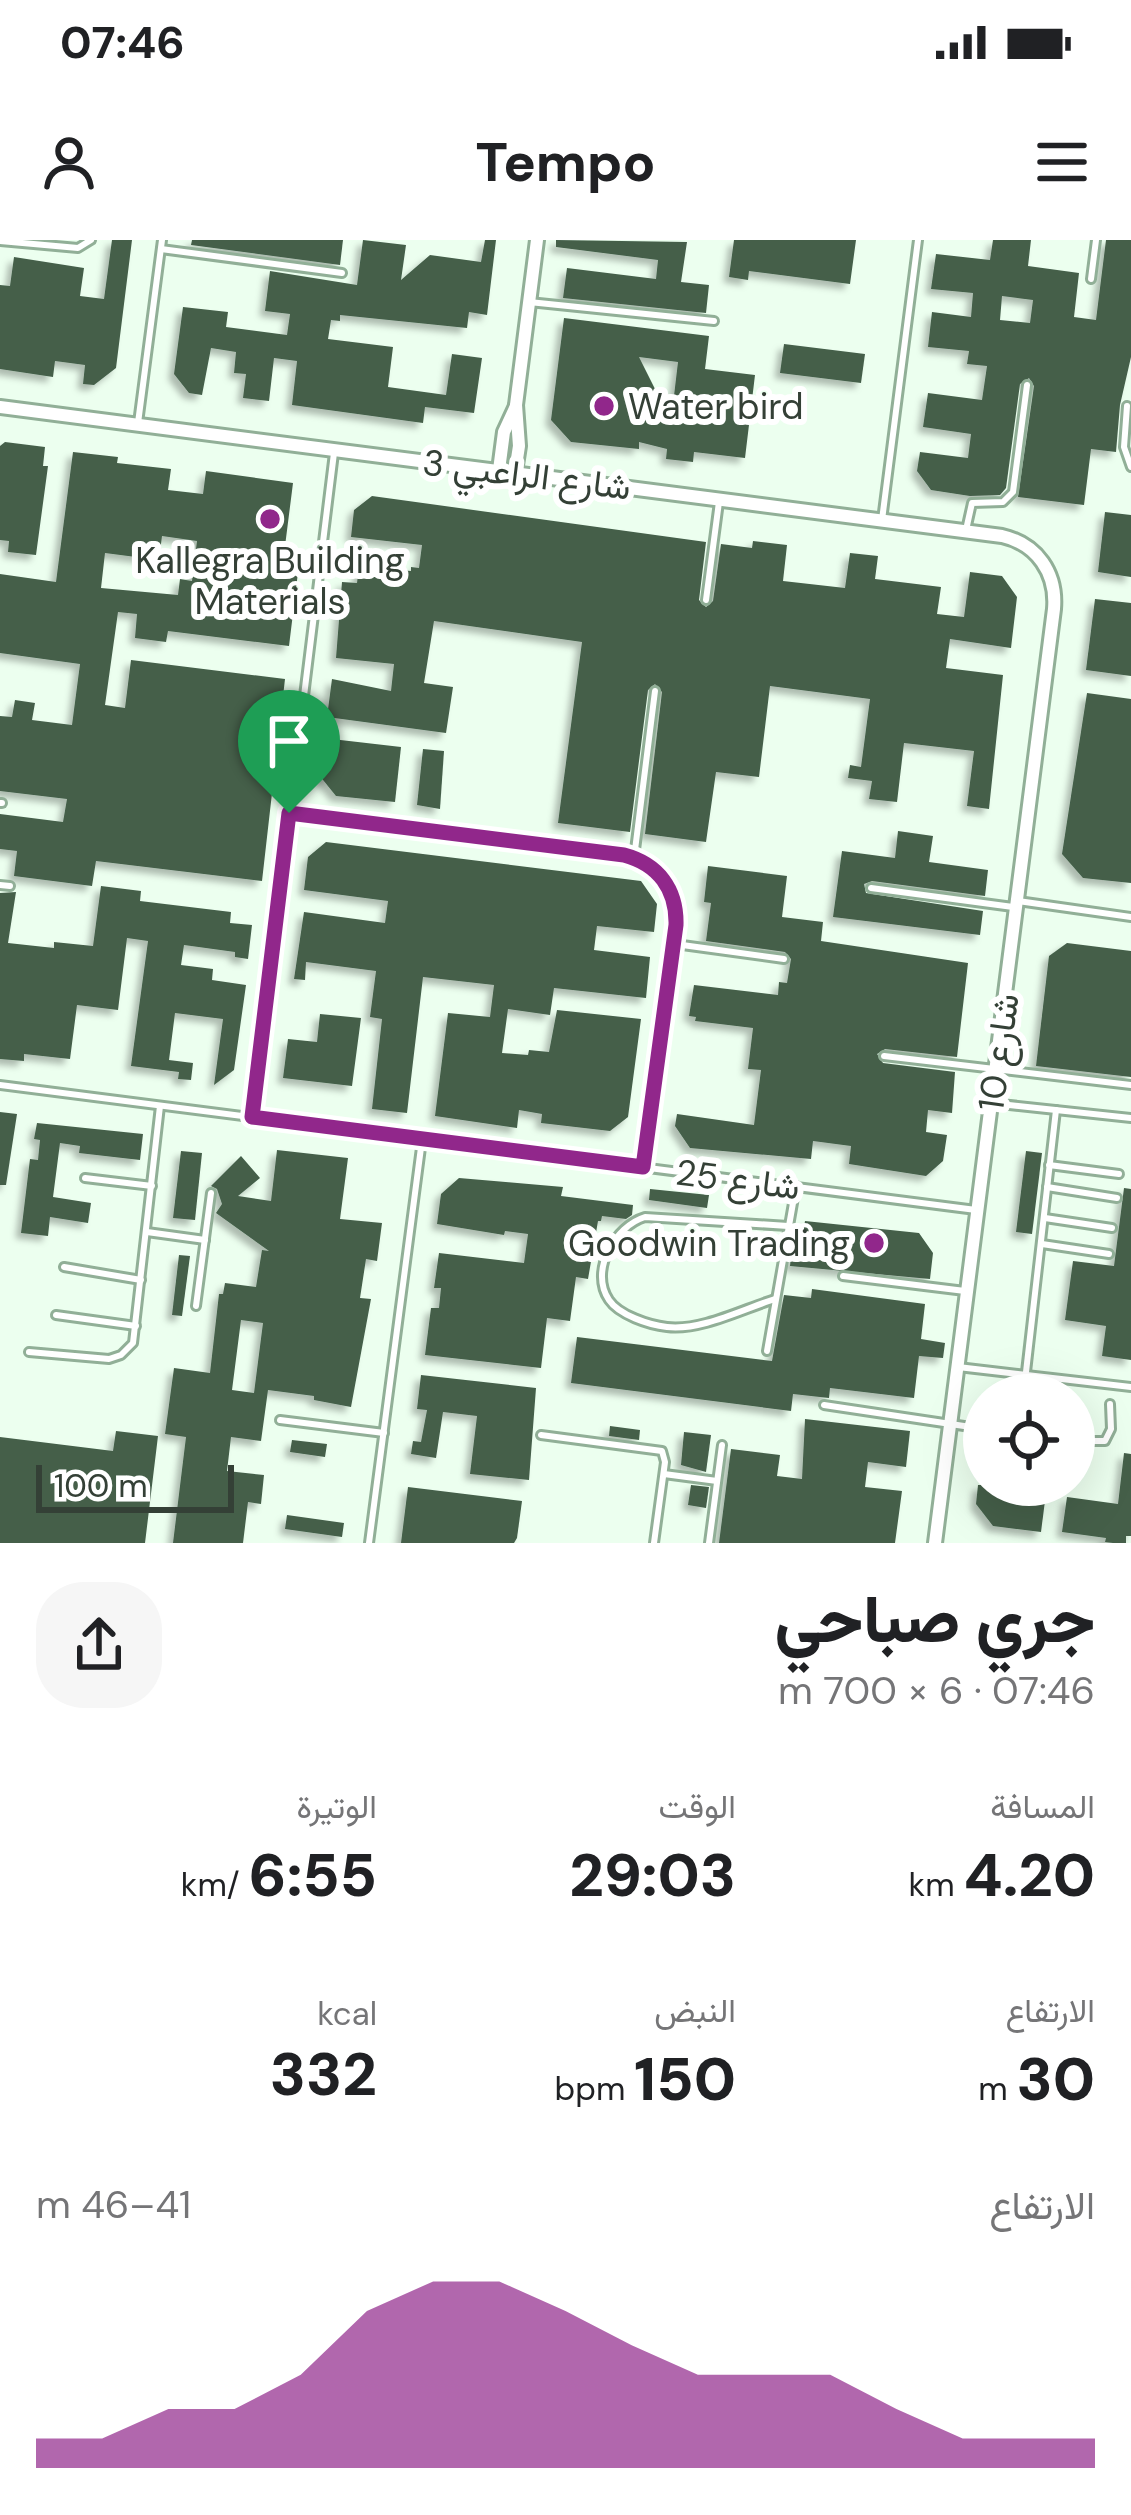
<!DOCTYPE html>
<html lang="ar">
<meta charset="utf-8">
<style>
:root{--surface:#fff;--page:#f6f6f6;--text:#202124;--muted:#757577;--accent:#91278b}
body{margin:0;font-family:"DM Sans",Vazirmatn,sans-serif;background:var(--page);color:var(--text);direction:rtl;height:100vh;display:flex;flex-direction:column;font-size:45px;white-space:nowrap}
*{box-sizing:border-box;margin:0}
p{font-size:39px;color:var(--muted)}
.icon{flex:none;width:66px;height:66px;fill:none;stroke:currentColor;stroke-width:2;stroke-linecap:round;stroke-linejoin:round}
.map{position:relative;height:1303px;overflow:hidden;direction:ltr}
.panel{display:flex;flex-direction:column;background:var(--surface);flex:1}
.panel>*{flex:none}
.tools{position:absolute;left:963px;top:1134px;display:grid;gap:24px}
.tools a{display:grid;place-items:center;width:132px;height:132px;border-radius:50%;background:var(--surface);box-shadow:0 12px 48px #0002;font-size:60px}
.scale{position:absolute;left:36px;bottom:30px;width:198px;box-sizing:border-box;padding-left:12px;border:6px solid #344036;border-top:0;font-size:33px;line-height:42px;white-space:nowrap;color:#344036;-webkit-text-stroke:9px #fff;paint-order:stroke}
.pin{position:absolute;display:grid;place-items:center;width:102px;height:102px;color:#fff;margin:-123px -51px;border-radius:50% 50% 50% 0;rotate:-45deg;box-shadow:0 0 12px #0007}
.pin .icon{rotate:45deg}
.round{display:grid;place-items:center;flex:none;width:126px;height:126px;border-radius:48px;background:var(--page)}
.summary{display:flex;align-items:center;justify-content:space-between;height:204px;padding:0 36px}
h1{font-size:66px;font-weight:800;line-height:90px}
.metrics{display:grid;grid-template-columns:repeat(3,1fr);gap:18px;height:204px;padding:12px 36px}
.metrics div{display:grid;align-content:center}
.metrics b{font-size:60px;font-weight:800}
.metrics small{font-size:33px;font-weight:400}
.metrics p{font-size:33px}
.chart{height:336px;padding:24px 36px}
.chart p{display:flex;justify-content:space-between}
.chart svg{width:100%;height:216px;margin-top:12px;fill:var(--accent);opacity:.7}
.status{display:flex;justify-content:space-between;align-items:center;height:84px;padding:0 60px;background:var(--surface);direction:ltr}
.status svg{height:33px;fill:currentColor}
header{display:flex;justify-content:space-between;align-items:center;height:156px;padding:0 36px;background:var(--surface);font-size:54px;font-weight:800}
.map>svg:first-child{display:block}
.building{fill:#445f4a;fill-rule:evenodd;filter:url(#shadow)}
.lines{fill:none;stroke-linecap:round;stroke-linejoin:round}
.service-casing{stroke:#91af97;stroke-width:12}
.minor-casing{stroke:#91af97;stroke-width:18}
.service{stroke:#fff;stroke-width:6}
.minor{stroke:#fff;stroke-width:12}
.route-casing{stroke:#fff;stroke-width:24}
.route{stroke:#91278b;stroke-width:15}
.poi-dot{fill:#91278b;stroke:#fff;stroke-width:4.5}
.labels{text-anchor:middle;stroke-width:12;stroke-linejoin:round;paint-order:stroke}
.poi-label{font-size:36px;fill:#344036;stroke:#fff;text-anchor:start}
.street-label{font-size:36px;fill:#344036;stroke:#fff}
</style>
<div class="status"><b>07:46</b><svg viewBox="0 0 49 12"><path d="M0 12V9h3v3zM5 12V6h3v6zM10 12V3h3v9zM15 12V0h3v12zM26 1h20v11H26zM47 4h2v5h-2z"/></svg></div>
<header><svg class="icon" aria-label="menu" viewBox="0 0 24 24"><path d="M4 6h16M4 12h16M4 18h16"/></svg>Tempo<svg class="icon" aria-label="person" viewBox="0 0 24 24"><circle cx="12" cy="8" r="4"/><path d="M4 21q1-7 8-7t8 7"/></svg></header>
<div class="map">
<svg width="1131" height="1303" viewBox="0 0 1131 1303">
<defs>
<filter id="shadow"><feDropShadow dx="-5.5" dy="5.5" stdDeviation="3" flood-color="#0004"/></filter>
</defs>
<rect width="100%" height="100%" fill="#ecffef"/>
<g class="building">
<polygon points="112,0 132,0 116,128 94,145 83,144 85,125 55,121 53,137 0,129 0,45 10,46 14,17 84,28 80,56 104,59"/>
<polygon points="192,0 343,0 340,25 191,5"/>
<polygon points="363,0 406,5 401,40 430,15 481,22 485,0 496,0 487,75 469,72 467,88 340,75 340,81 331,80 328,99 393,107 388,147 446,155 452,114 482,118 474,173 425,167 423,183 292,165 297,121 274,118 269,161 243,158 246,134 234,133 236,112 211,108 202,155 189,153 174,134 183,67 228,72 226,87 287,95 290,74 265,71 270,31 357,45"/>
<polygon points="556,0 687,2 681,42 709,45 706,73 563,58 567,28 656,39 658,20 556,7"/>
<polygon points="734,0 856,0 850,44 749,31 748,40 729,37"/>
<path d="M 993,0 L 1031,0 L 1028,26 L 1079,33 L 1074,77 L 1096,80 L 1106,0 L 1131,0 L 1131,117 L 1120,165 L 1116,212 L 1091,209 L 1084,265 L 1018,257 L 1034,146 L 1029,138 L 1020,144 L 1006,248 L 1000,255 L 970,256 L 931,250 L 917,231 L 920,212 L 968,218 L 971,194 L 923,187 L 928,153 L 982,160 L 987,126 L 967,124 L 969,111 L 928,107 L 932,72 L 971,77 L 973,53 L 931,49 L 936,14 L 990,20 ZM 1002,56 L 1033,60 L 1030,83 L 1000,80 Z"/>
<path d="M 564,78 L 709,96 L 705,129 L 755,135 L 745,218 L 694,212 L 693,222 L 666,219 L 667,209 L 639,202 L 639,209 L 571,202 L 551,180 ZM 639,117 L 678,122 L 671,181 Z"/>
<polygon points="784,104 865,114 861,143 780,133"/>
<polygon points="5,202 45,207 43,226 48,226 36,315 8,312 9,301 0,300 0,206"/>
<path d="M 73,212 L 118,217 L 117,223 L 171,229 L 168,250 L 203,254 L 206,231 L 293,243 L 284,314 L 300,316 L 289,406 L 168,391 L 166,402 L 135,398 L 137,374 L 118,372 L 105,465 L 125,468 L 131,420 L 285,439 L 262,641 L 96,621 L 92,646 L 14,636 L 17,611 L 0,609 L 0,574 L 63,582 L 67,559 L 0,551 L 0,476 L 12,477 L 15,460 L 35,463 L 32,480 L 72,485 L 80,424 L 0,413 L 0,334 L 56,342 ZM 162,296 L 197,301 L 192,341 L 180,339 L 178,355 L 101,348 L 105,313 L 159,320 Z"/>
<polygon points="372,256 706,302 699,360 706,367 713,361 721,304 752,308 753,301 787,305 783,341 845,348 850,313 878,316 875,339 941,347 937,374 964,377 970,332 1002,336 1017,357 1011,408 950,399 946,428 1003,435 989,569 967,566 974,511 904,503 897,562 869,559 872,541 848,538 850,525 861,527 870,459 770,446 759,537 716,532 706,602 645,594 662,452 655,444 648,450 630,592 558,583 582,402 434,381 424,443 453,447 446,493 327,477 332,439 391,451 394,424 336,418 342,342 357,343 359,326 411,331 411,327 419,328 422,305 351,297 354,270"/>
<polygon points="1105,272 1131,275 1131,337 1098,332"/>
<polygon points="1095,359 1131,363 1131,436 1086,430"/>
<polygon points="1087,453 1131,459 1131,643 1083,638 1062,614"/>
<polygon points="323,498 401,507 395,562 336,556 319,535"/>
<polygon points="423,509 444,511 440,569 417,565"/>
<polygon points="898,591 933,596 929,622 988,630 985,656 872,641 864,644 866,653 983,671 980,695 833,677 842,611 895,618"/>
<polygon points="326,602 641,641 657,664 654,692 597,686 594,710 650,717 646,758 554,748 550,775 508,769 502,813 528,815 529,810 549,812 557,770 641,779 628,877 610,891 541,883 542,874 519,870 517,888 435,876 448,773 490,777 494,745 423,737 407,873 372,869 382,779 370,777 376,731 306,722 305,740 294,739 304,672 385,683 388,661 304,650 308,617"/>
<polygon points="708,626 787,636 782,677 823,682 821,701 968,723 957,817 885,809 877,814 883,823 955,832 952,873 928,870 926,892 947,895 943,921 926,936 849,924 851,906 813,901 811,919 690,908 675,886 677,874 754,885 761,830 748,829 753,788 695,781 696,777 689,776 694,745 778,755 779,742 787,743 791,719 785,712 706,701 711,663 704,662"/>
<polygon points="101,646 141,651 140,661 231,672 230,683 252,685 248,719 235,717 235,712 184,705 181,725 213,729 212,740 246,745 234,830 214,845 223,779 175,773 169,820 193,823 191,840 178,839 179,832 131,826 148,701 127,698 118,770 77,765 70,819 24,814 24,821 0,819 0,653 16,652 8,703 54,708 54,702 93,706"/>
<polygon points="1067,703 1131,711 1131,837 1036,826 1049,716"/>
<polygon points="320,774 361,778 352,846 283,838 288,799 317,802"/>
<polygon points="0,872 17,874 6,945 0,945"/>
<polygon points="37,883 143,894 140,920 79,913 80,906 60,903 53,957 91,963 88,983 50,977 48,996 21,993 30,919 38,920 40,900 34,899"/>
<path d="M 277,910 L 348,918 L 340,979 L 382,983 L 377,1021 L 366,1019 L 360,1058 L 371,1059 L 351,1167 L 314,1160 L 314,1156 L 268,1150 L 261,1201 L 231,1197 L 227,1231 L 264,1235 L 261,1264 L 248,1262 L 243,1303 L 173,1303 L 186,1197 L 165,1194 L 174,1128 L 210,1133 L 219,1054 L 223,1054 L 225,1043 L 256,1047 L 262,1010 L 269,1011 L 216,973 L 222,964 L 217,949 L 211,946 L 241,916 L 260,938 L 238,956 L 271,961 ZM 241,1080 L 263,1083 L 254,1153 L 232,1150 Z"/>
<polygon points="181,911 202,913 195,980 173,978"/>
<polygon points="1026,911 1042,913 1032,994 1016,992"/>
<polygon points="459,938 563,947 561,956 633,965 632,975 626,979 602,976 601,981 598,981 588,1039 576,1037 570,1081 547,1078 541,1128 425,1115 431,1068 439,1068 441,1048 434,1048 439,1013 524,1023 528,994 505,991 504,995 437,984 441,954"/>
<polygon points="1124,948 1131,949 1131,1120 1102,1116 1106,1086 1065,1080 1073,1021 1114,1026"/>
<polygon points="650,949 709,955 707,968 649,960"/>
<polygon points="805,981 919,993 933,1013 930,1039 790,1026 791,1016 799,1017"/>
<polygon points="179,1015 190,1016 182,1076 172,1075"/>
<polygon points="812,1049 925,1064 921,1099 945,1103 943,1118 919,1116 914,1158 830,1148 829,1158 793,1154 791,1171 571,1143 577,1097 772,1121 784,1055 811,1058"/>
<polygon points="421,1135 536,1148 529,1240 470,1234 477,1176 443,1172 436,1218 411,1214 413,1201 421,1202 427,1170 417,1169"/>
<polygon points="1003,1141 1062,1148 1061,1155 1001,1155"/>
<polygon points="805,1179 910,1191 906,1227 868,1222 865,1247 902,1251 895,1303 719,1303 731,1209 780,1215 777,1236 802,1239"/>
<polygon points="610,1186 640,1190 639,1200 609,1196"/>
<polygon points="116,1191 158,1196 145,1303 0,1303 0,1197 113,1211"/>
<polygon points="684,1192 711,1195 706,1232 681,1225"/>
<polygon points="292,1200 327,1204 325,1217 290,1212"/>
<polygon points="1124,1213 1131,1214 1131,1296 1126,1296 1126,1303 1113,1303 1105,1302 1106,1298 1062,1292 1067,1257 1118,1264"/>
<polygon points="691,1245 709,1247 706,1268 688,1265"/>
<polygon points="978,1245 1047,1245 1041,1292 993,1286 976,1264"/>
<polygon points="408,1247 522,1261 517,1298 514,1303 401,1303"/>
<polygon points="287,1275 344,1283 342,1297 285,1289"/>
</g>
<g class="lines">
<defs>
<g id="service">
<polyline points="0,1 78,8 91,0"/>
<polyline points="161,9 342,33"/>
<polyline points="1091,39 1096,0"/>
<polyline points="529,62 714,81"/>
<polyline points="1127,166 1124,207 1131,227"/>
<polyline points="138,183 162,0"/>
<polyline points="882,280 918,0"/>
<polyline points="966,290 972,263 1003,262 1013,252 1027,145"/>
<polyline points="706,360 719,262"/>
<polyline points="0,563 2,563"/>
<path d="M 289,573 L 624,615 C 658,625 677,649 677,685 L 643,927"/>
<polyline points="634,618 655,451"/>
<polyline points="0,645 10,646"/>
<polyline points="871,648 1013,667"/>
<polyline points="1018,661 1131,677"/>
<polyline points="675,704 784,719"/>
<polyline points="884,816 1131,845"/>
<polyline points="0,845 976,970"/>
<polyline points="991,863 1131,878"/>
<polyline points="252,877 334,213"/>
<polyline points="1049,925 1119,934"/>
<polyline points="85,938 152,946"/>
<polyline points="1047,947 1117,958"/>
<polyline points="1045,978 1112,988"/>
<polyline points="147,992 205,1000"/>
<polyline points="1042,1004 1109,1014"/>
<polyline points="64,1027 141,1040"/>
<polyline points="843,1036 965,1051"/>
<path d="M 775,1059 C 743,1069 701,1091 667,1087 C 649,1085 619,1075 609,1060 C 589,1031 615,986 645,977 L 788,986"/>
<polyline points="196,1066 211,953"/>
<polyline points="56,1075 136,1086"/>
<polyline points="767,1111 796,946"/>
<polyline points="29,1112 109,1119 121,1115 133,1103 160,866"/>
<polyline points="958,1127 1131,1147"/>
<polyline points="1026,1132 1056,870"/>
<polyline points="824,1165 984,1189"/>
<polyline points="280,1180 384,1193"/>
<polyline points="541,1195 662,1211 665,1222 654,1303"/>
<polyline points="1074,1201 1105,1201 1111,1189 1110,1164"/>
<polyline points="664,1234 717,1241"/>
<polyline points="369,1303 422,900"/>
<polyline points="709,1303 722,1205"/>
</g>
<g id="minor">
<path d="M 0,167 L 1002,296 C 1037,304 1057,333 1054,369 L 935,1303"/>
<polyline points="499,230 504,192 516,166"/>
<polyline points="515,232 519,206 516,165 537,0"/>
</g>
</defs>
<use href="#service" class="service-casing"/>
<use href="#minor" class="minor-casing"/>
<use href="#service" class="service"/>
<use href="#minor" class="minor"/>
</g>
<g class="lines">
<defs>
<path id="route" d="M 289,573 L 624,615 C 658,624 677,649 676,685 L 643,927 L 252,877 Z"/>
</defs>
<use href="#route" class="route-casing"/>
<use href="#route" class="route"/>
</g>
<g class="poi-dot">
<circle cx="604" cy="166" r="12"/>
<circle cx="270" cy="279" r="12"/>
<circle cx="874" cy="1003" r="12"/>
</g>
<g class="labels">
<g class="poi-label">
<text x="628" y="179">Water bird</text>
<text x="270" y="333" text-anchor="middle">Kallegra Building<tspan x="270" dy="41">Materials</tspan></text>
<text x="850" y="1016" text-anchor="end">Goodwin Trading</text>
</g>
<g class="street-label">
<text transform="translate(527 234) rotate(7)" y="13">شارع الراعبي 3</text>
<text transform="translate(998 812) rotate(-82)" y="13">شارع 10</text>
<text transform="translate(738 939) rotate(7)" y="13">شارع 25</text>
</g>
</g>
</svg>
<div class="tools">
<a><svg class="icon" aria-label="locate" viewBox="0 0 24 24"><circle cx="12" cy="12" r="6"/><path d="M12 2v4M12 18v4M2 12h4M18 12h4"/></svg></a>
</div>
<div class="scale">100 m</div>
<div class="pin" style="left:289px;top:573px;background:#1e9e55"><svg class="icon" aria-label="arrive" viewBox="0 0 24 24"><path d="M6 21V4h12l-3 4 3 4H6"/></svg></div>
</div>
<section class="panel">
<div class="summary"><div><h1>جري صباحي</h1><p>07:46 · 6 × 700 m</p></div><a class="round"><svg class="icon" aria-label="share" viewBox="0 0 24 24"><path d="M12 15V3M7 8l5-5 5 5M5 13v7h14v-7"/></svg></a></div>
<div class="metrics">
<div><p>المسافة</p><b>4.20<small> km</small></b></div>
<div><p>الوقت</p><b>29:03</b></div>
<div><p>الوتيرة</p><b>6:55<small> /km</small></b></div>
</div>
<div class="metrics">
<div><p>الارتفاع</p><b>30<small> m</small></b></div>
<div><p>النبض</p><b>150<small> bpm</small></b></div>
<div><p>kcal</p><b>332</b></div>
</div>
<div class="chart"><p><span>الارتفاع</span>41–46 m</p>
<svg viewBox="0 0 160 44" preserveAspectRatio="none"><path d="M0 44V38L10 38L20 32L30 32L40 25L50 12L60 6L70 6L80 12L90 19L100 25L110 25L120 25L130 32L140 38L150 38L160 38V44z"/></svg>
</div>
</section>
